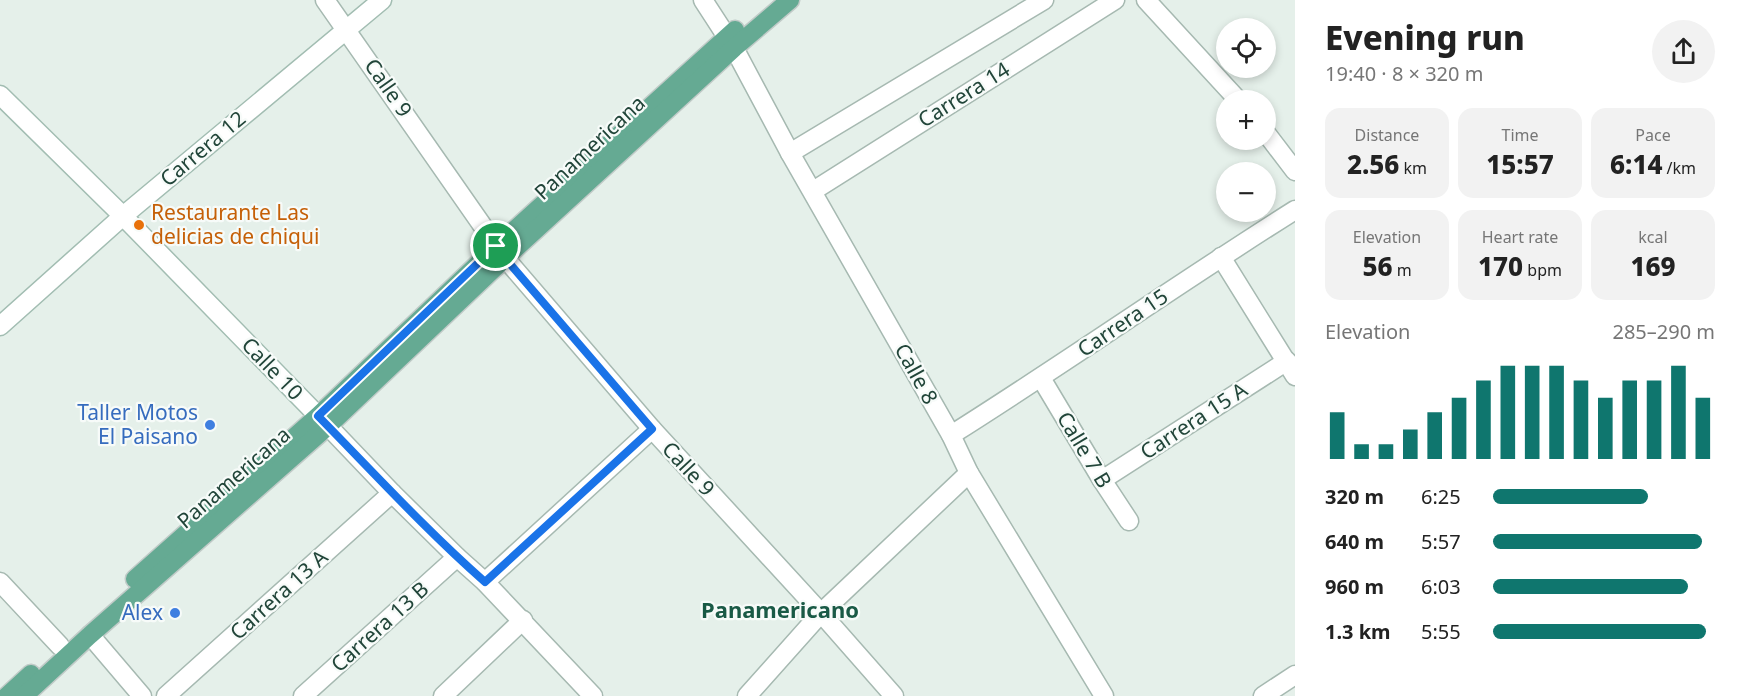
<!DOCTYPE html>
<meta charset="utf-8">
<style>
:root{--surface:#fff;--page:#f2f2f2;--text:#222;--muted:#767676;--accent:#0f766e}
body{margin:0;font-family:"Noto Sans",sans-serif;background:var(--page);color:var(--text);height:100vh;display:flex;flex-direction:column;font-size:22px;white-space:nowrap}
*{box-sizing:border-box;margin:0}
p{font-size:20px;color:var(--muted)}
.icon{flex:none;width:33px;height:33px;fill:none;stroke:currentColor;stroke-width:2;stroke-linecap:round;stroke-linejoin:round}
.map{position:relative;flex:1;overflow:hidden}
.sheet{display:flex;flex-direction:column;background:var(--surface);width:450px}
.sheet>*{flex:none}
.tools{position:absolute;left:1216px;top:18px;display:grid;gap:12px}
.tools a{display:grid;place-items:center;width:60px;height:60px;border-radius:50%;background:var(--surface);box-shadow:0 3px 9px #0003;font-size:30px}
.pin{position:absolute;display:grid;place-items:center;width:51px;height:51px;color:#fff;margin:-26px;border:3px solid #fff;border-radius:50%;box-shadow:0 2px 6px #0007}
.round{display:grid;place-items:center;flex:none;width:63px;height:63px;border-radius:32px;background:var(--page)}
.summary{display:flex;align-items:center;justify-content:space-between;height:102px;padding:0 30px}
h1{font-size:33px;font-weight:800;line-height:45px}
.metrics{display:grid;grid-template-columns:repeat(3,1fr);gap:9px;height:102px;padding:6px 30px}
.metrics div{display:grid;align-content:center;border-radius:15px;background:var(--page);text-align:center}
.metrics b{font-size:26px;font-weight:800}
.metrics small{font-size:16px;font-weight:400}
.metrics p{font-size:16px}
.chart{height:168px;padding:12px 30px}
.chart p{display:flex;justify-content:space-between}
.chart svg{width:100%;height:108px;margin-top:6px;stroke:var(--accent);stroke-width:6}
ul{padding:0 30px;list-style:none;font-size:20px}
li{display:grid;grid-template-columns:96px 72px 1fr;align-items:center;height:45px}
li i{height:15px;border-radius:8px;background:var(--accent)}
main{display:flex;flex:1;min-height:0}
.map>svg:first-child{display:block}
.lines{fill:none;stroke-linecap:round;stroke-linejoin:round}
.street-casing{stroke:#a6b9b1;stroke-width:21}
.secondary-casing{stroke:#a2bdb2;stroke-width:21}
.primary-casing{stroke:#c1cbc8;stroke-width:21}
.street{stroke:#fff;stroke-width:18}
.secondary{stroke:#fff;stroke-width:18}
.primary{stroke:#65aa93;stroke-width:18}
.route-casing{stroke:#fff;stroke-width:12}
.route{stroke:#1a73e8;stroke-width:8}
.food-dot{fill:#e8710a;stroke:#f7fbf9;stroke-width:2}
.shop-dot{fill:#3f7fe0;stroke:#f7fbf9;stroke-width:2}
.labels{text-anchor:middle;stroke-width:4.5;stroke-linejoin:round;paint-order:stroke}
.street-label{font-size:21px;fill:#214539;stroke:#f7fbf9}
.food-label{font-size:21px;fill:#c56008;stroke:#f7fbf9;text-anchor:start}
.shop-label{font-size:21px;fill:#366cbe;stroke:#f7fbf9;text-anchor:end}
.neighbourhood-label{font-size:22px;font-weight:bold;fill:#1a5a46;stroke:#f7fbf9}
</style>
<main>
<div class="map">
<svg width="1295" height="696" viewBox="0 0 1295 696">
<rect width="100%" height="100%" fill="#e5f0ea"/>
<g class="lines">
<defs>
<g id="street">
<polyline points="325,0 505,258 652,429 821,613 894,696"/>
<polyline points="703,0 727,37"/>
<polyline points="1146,0 1238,100"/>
<polyline points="734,48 790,153 951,435 969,473 1104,696"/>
<polyline points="1266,133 1295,171"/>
<polyline points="790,153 1044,0"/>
<polyline points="813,191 1115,0"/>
<polyline points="1221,257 1295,376"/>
<polyline points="1041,378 1102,480 1129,521"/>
<polyline points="328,426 392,493 457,557 485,582 593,696"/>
<path d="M 951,435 C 1067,362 1179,283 1295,210"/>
<polyline points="1102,480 1287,361"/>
<polyline points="0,582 60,646"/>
<polyline points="485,582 652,429"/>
<polyline points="90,635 142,696"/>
<polyline points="166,696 392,493"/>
<polyline points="303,696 457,557"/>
<polyline points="443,696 523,620"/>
<polyline points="747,696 821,613 969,473"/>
<polyline points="1263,696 1295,675"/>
</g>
<g id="secondary">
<polyline points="0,95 123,216 328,426"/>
<polyline points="0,326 123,216 382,0"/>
</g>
<g id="primary">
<polyline points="135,579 318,416 497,246 735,30"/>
<polyline points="7,696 31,674"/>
<polyline points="24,696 90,635 328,426 505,258 734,48 790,0"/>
</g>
</defs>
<use href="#street" class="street-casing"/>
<use href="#secondary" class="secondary-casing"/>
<use href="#primary" class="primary-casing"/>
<use href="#street" class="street"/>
<use href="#secondary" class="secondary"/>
<use href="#primary" class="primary"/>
</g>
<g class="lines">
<defs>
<path id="route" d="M 496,246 L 505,258 L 652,429 L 485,582 C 426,530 373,472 318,416 Z"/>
</defs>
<use href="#route" class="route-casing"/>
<use href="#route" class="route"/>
</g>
<circle class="food-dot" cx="139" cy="225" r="6"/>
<g class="shop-dot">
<circle cx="210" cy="425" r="6"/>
<circle cx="175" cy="613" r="6"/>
</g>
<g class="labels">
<g class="street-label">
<text transform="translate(388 88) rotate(55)" y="7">Calle 9</text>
<text transform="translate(964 95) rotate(-32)" y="7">Carrera 14</text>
<text transform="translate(590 148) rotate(-43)" y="7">Panamericana</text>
<text transform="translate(203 149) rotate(-40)" y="7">Carrera 12</text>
<text transform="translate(1123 323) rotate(-34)" y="7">Carrera 15</text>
<text transform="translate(272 369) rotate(46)" y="7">Calle 10</text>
<text transform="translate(916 374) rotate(61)" y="7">Calle 8</text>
<text transform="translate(1194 421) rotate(-33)" y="7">Carrera 15 A</text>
<text transform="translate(1084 450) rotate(59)" y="7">Calle 7 B</text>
<text transform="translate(688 469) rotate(47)" y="7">Calle 9</text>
<text transform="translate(234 478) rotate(-41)" y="7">Panamericana</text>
<text transform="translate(279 595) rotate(-42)" y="7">Carrera 13 A</text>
<text transform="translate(380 627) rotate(-42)" y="7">Carrera 13 B</text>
</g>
<g class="food-label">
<text x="151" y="220">Restaurante Las<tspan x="151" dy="24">delicias de chiqui</tspan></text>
</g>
<g class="shop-label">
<text x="198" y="420">Taller Motos<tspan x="198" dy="24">El Paisano</tspan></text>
<text x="163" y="620">Alex</text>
</g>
<g class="neighbourhood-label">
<text x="780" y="618">Panamericano</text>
</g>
</g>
</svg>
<div class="tools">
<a><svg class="icon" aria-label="locate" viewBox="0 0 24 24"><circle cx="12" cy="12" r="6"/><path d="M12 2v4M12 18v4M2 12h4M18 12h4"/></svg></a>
<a>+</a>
<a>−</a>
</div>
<div class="pin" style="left:496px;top:246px;background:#1e9e55"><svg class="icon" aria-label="arrive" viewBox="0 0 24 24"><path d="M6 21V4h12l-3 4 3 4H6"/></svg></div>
</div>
<section class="sheet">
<div class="summary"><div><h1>Evening run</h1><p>19:40 · 8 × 320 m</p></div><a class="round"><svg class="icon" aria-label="share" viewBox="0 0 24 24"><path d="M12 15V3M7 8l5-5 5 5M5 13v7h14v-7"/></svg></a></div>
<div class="metrics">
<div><p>Distance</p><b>2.56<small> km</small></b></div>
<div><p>Time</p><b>15:57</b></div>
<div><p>Pace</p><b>6:14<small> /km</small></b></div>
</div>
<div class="metrics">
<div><p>Elevation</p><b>56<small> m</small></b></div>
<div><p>Heart rate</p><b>170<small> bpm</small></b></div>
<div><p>kcal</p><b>169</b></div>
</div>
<div class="chart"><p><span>Elevation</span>285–290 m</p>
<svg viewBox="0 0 160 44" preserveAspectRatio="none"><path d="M5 44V25M15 44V38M25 44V38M35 44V32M45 44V25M55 44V19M65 44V12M75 44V6M85 44V6M95 44V6M105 44V12M115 44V19M125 44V12M135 44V12M145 44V6M155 44V19"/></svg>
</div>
<ul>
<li><b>320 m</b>6:25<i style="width:70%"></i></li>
<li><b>640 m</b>5:57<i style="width:94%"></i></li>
<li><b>960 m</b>6:03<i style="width:88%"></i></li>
<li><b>1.3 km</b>5:55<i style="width:96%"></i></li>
</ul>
</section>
</main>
